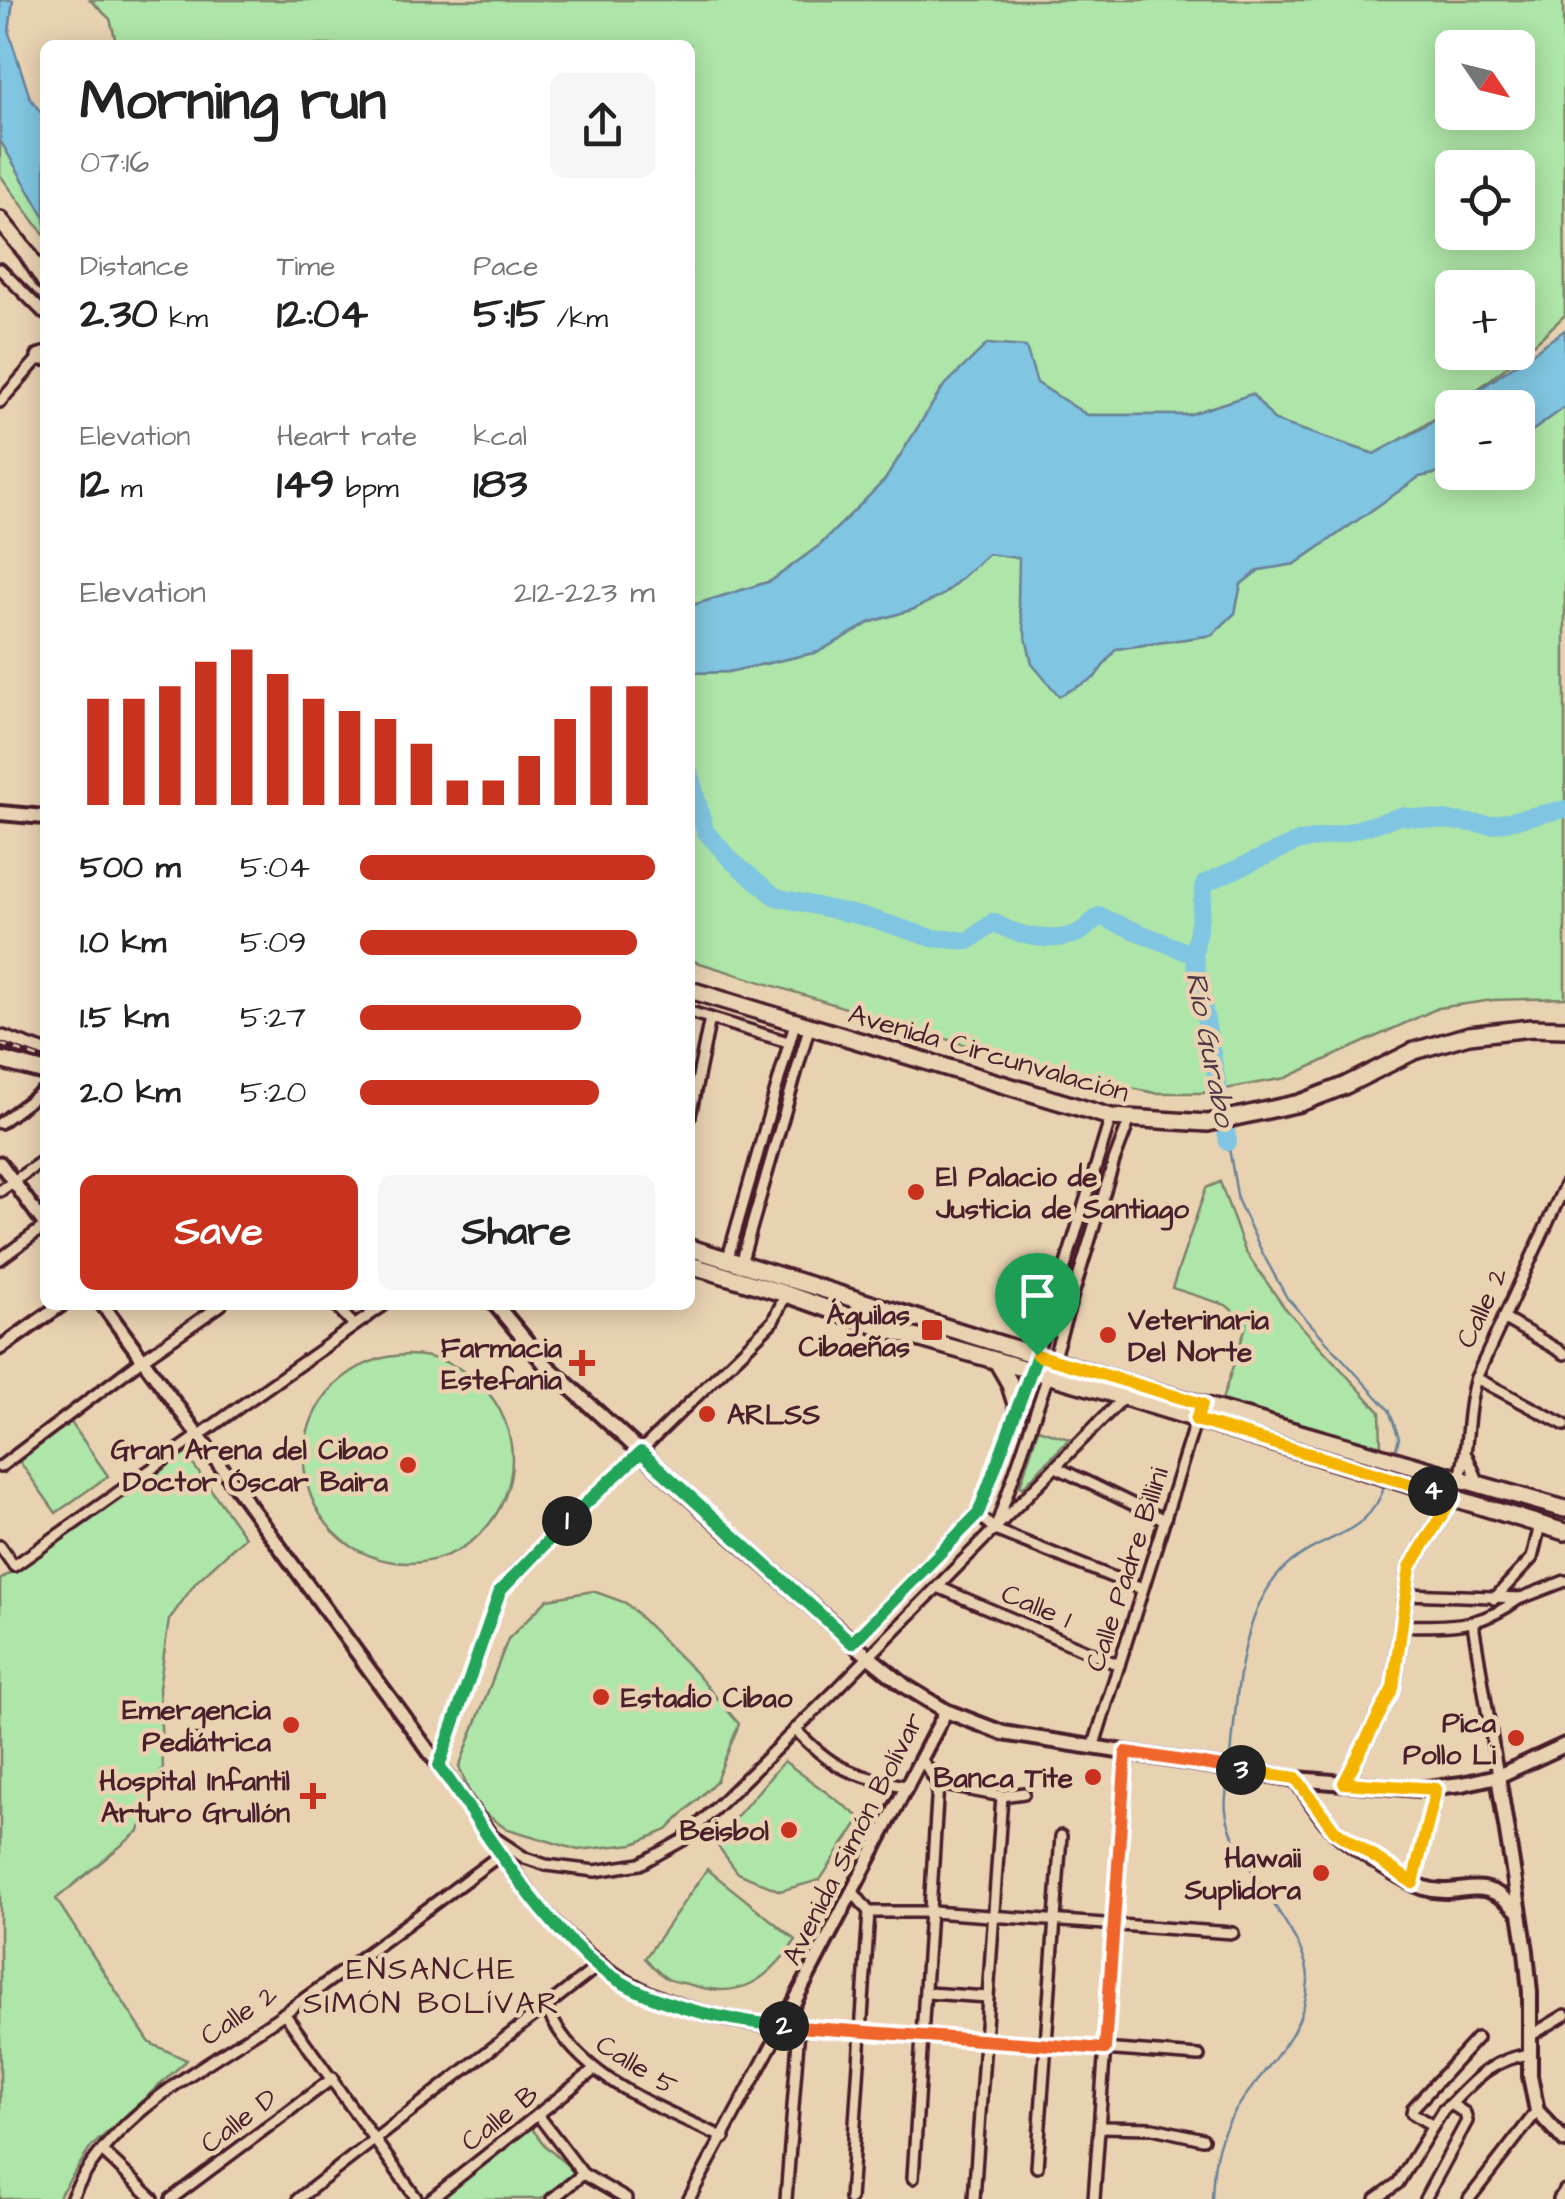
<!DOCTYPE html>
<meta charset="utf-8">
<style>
:root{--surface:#fff;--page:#f6f6f6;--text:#222;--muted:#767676;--accent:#c8321e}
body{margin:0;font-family:"Architects Daughter",sans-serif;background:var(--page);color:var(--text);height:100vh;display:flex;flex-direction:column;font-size:38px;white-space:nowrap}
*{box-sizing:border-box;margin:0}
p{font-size:32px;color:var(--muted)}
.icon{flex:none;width:55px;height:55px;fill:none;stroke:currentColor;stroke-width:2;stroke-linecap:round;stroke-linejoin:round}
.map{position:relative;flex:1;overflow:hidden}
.details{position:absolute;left:40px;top:40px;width:655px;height:1270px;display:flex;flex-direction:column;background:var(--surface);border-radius:15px;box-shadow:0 5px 25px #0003}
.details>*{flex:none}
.needle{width:65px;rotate:125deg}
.buttons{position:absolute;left:1435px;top:30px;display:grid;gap:20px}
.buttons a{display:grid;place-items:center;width:100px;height:100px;border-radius:15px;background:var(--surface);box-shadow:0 5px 25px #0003;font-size:50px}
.pin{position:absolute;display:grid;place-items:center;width:85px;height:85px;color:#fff;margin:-102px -42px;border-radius:50% 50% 50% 0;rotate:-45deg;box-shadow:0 0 10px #0007}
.pin .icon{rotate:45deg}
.km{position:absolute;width:50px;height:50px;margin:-25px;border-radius:50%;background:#222;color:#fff;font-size:28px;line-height:50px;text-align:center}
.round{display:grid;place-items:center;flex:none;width:105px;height:105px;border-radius:15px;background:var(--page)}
.overview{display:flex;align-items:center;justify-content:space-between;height:170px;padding:0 40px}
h1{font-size:55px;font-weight:700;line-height:75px}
.metrics{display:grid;grid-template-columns:repeat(3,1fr);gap:15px;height:170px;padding:10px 40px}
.metrics div{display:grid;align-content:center}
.metrics b{font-size:42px;font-weight:700}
.metrics small{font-size:28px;font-weight:400}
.metrics p{font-size:28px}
.chart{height:280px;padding:20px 40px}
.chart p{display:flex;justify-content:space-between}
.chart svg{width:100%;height:180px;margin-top:10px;stroke:var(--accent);stroke-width:6}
.cta{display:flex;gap:20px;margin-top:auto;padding:20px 40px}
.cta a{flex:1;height:115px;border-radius:15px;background:var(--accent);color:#fff;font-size:40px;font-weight:700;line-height:115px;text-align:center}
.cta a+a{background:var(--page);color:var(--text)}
ul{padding:0 40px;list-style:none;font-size:32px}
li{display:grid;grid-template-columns:160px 120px 1fr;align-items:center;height:75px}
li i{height:25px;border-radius:12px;background:var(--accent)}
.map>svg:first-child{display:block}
.green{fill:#aee5a8;stroke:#7c826a;stroke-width:2.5;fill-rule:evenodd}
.water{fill:#80c5e1;stroke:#6a8398;stroke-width:2.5}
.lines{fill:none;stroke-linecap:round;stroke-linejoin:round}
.stream{stroke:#6a8398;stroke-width:2.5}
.river{stroke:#80c5e1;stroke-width:18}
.minor-casing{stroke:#4a1f2b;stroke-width:16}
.tertiary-casing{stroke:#4a1f2b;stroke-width:19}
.secondary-casing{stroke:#4a1f2b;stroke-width:20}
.primary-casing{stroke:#4a1f2b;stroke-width:22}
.minor{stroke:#e9d2b2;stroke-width:9}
.tertiary{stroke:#e9d2b2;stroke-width:11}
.secondary{stroke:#e9d2b2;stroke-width:12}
.primary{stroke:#e9d2b2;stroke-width:15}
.rail-casing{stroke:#4a1f2b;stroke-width:6}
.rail{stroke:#e9d2b2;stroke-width:2.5;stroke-dasharray:8;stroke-linecap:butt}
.split-1-casing{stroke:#fff;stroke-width:20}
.split-2-casing{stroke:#fff;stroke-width:20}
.split-3-casing{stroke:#fff;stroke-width:20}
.split-4-casing{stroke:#fff;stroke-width:20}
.split-5-casing{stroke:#fff;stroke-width:20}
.split-1{stroke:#22a559;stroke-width:12}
.split-2{stroke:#22a559;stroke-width:12}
.split-3{stroke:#f0652b;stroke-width:12}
.split-4{stroke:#f5b400;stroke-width:12}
.split-5{stroke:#f5b400;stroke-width:12}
.poi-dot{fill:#c8321e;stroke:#e9d2b2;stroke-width:4}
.labels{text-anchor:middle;stroke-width:9;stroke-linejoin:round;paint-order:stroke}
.street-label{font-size:28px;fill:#4a1f2b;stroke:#e9d2b2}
.poi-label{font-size:28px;font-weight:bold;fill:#4a1f2b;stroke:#e9d2b2;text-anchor:end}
.water-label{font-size:30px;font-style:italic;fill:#523846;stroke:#e9d2b2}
.neighbourhood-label{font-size:30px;letter-spacing:2.5px;fill:#4a1f2b;stroke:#e9d2b2}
</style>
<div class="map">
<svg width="1565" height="2199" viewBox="0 0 1565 2199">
<rect width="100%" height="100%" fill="#e9d2b2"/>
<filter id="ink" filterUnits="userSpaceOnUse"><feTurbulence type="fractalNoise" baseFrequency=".01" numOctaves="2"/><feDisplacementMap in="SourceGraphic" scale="20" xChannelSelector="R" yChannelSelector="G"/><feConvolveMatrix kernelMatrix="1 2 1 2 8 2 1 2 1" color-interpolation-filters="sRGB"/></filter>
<g filter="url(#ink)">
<g class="green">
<path d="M 90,0 L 1563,0 L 1565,315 C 1508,371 1445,416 1375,454 L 1275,421 L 1252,394 L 1188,415 L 1087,415 L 1037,383 L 943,387 L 885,480 L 820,545 L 771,581 L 690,606 L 690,45 L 117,45 L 110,19 ZM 1452,48 L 1518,48 L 1518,112 L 1452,112 ZM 1452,168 L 1518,168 L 1518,232 L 1452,232 ZM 1452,288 L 1518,288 L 1518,352 L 1452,352 Z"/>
<polygon points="0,140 45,218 45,236 0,175"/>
<polygon points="1565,407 1565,998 1493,1000 1438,1008 1286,1078 1203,1093 1155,1093 1050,1071 690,960 690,673 728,672 818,652 871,622 914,609 944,594 987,554 1020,558 1018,602 1094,678 1115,649 1212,635 1235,613 1241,584 1259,570 1295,564 1419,477 1452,470 1518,472 1518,441"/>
<polygon points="1220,1182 1245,1251 1284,1307 1380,1412 1381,1447 1222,1400 1247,1323 1226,1305 1172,1288 1206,1188"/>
<circle cx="408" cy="1459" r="104"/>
<polygon points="70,1421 108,1476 56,1513 17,1458"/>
<polygon points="1038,1429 1069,1439 1022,1488 1020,1486"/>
<polygon points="184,1452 245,1537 196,1582 169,1620 159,1688 163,1767 139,1831 56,1899 150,2043 187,2060 91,2147 57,2199 0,2199 0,1580"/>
<polygon points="593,1591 626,1603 694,1671 739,1724 716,1781 667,1830 634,1844 578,1850 505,1828 475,1806 459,1767 508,1639 548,1599"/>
<polygon points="784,1761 861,1818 820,1880 780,1891 738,1873 715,1842"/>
<path d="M 707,1869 L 796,1940 C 767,1981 741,2000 691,1985 C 684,1983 674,1982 668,1979 C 660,1975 652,1965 645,1958 Z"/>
<polygon points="529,2125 546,2147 575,2172 541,2199 434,2199"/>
</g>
<g class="water">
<polygon points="0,0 13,0 9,33 30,98 45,118 45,218 0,140"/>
<polygon points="1565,330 1565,407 1518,441 1518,408 1453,408"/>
<polygon points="987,344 1026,347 1037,383 1087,415 1188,415 1252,394 1275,421 1374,454 1425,427 1452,408 1452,470 1419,477 1295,564 1259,570 1241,584 1235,613 1212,635 1116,649 1094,678 1059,696 1032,664 1018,602 1019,558 988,554 944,594 914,609 871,622 818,652 728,672 690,673 690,606 771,581 820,545 885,480 943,387"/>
</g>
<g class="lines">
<g class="stream">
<polyline points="1228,1142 1238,1201 1264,1256 1287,1298 1389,1410 1399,1438 1394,1456"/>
<path d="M 1230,1765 C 1237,1704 1238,1605 1290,1563 C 1327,1532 1369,1538 1386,1482"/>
<path d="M 1212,2199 C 1213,2176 1214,2154 1224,2132 C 1248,2077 1305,2045 1308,1981 C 1310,1934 1232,1865 1226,1811 C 1224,1799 1228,1785 1229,1773"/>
</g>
<g class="river">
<path d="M 690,774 L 705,831 L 733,862 L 776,897 L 870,918 L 932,938 L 969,941 L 993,922 C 1015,935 1047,943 1073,935 C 1082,933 1092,922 1099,916 L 1194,955 L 1205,883 L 1297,842 L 1344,833 L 1401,816 L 1491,825 L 1565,809"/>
<polyline points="1194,955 1228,1142"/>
</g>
<defs>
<g id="minor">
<polyline points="0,269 45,314"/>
<polyline points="0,402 43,353"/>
<polyline points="690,1012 788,1042"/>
<polyline points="690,1116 710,1018"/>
<polyline points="0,1123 45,1089"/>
<polyline points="0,1191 45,1159"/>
<polyline points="0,1259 45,1226"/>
<polyline points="727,1261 795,1023"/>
<polyline points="740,1267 809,1028"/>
<polyline points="335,1305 354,1325"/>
<polyline points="1503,1318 1565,1354"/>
<polyline points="1476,1378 1565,1425"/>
<polyline points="1467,1456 1480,1485"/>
<polyline points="0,1467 143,1359 221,1305"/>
<polyline points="1056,1467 1165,1520"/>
<path d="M 1459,1481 C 1470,1447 1465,1412 1476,1378 L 1565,1185"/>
<polyline points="978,1514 995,1530 1142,1589"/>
<polyline points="996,1527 1048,1376 1114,1161 1130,1119"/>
<polyline points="0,1546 14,1566 384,1305"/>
<polyline points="938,1587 1119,1665"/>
<polyline points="1406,1594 1521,1598 1565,1581"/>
<polyline points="1494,1599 1532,1558 1540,1525"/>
<polyline points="1473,1624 1498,1776"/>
<path d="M 1400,1626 C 1451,1625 1477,1630 1520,1598"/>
<polyline points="852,1643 981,1509 1052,1310 1111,1117"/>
<path d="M 795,1729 C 835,1772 852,1774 908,1787"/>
<polyline points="1093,1748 1197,1416"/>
<polyline points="922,1760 938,1784 1002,1796 1024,1793"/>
<polyline points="439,1766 500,1591 510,1578 746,1348 773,1321 786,1294"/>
<polyline points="495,1838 525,1858 546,1865 595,1871 640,1864 683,1840 838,1688 1124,1397"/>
<polyline points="1413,1883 1437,1789"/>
<polyline points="869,1912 932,1912 1233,1933"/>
<polyline points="927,1993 988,1997"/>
<path d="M 546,2007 C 577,2079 658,2106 724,2138"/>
<polyline points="284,2013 417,2199"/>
<polyline points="1530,2036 1565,2015"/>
<path d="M 1451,2104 C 1476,2078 1493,2059 1530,2054"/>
<polyline points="538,2115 583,2174 626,2199"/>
<polyline points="1433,2126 1412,2113 1413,2108 1477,2038"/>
<polyline points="1101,2127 1153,2128 1203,2139"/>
<polyline points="102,2151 153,2199"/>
<polyline points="1037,2167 1061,1836"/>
<polyline points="913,2178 938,1784"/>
<path d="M 71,2199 C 112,2110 210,2065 286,2012 C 359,1960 430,1907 501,1854"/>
<polyline points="171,2199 333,2078"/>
<polyline points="298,2199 598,1966"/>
<polyline points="431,2199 594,2070"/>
<polyline points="552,2199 583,2174"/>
<polyline points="689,2199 782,2026 1199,2056"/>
<polyline points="786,2199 799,2028"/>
<polyline points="850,2199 869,1912 854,1893"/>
<polyline points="974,2199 1002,1796"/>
<polyline points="1094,2199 1126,1752"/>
<polyline points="1376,2199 1398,2183 1443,2110 1451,2104 1465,2113 1467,2121 1425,2199"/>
<polyline points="1469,2199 1537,2111"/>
<polyline points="1559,2199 1565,2190"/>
</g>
<g id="tertiary">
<polyline points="0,1163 45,1225"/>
<path d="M 103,1305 L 490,1835 C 562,1956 639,2014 782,2026 L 946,1711"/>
<polyline points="0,1348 61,1305"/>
<polyline points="1344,1783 1393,1688 1410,1567 1453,1497"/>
</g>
<g id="secondary">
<polyline points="0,813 45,817"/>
<polyline points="496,1305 546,1365 727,1531 868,1656 905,1686 946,1711 1003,1733 1296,1779 1418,1789 1462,1784 1498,1776 1565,1745"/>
<polyline points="1498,1776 1526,1951 1530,1993 1530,2076 1537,2111 1565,2141"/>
<path d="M 1296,1779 C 1308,1795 1319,1815 1333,1829 C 1346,1843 1406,1882 1424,1888 C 1463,1900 1479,1870 1517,1910"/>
</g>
<g id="primary">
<polyline points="0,220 27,253 45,281"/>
<polyline points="40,357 45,357"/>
<polyline points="690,990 1111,1117 1208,1123 1300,1103 1344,1086 1414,1051 1469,1035 1531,1028 1565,1029"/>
<polyline points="0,1038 45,1054"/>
<polyline points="0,1060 45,1072"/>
<polyline points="690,1248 1119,1381 1565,1509"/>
<polyline points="690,1265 786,1294 879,1327 1124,1397 1565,1532"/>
<polyline points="998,1363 1009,1382 1018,1410"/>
</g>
</defs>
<use href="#minor" class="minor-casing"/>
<use href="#tertiary" class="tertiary-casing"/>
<use href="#secondary" class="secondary-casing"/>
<use href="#primary" class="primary-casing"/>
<use href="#minor" class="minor"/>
<use href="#tertiary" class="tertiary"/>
<use href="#secondary" class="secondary"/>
<use href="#primary" class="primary"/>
<defs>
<polyline id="rail" points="0,1044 45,1060"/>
</defs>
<use href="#rail" class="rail-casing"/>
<use href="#rail" class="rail"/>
</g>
</g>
<g class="lines" filter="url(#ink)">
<defs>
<polyline id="split-1" points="567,1521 641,1452 852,1643 978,1514 1037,1355"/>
<path id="split-2" d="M 567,1521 L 500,1591 L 439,1766 C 487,1832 533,1913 596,1965 C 646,2005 722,2020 784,2026"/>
<polyline id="split-3" points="784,2026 1105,2049 1126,1752 1241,1770"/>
<polyline id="split-4" points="1241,1770 1296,1778 1334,1830 1413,1883 1436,1789 1344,1783 1393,1688 1410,1567 1453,1497 1433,1491"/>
<polyline id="split-5" points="1037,1355 1202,1404 1196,1420 1433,1491"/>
</defs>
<use href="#split-1" class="split-1-casing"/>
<use href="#split-2" class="split-2-casing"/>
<use href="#split-3" class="split-3-casing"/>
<use href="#split-4" class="split-4-casing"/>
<use href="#split-5" class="split-5-casing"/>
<use href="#split-1" class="split-1"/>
<use href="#split-2" class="split-2"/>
<use href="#split-3" class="split-3"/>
<use href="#split-4" class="split-4"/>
<use href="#split-5" class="split-5"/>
</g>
<g class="poi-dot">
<circle cx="916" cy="1192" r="10"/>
<rect x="920" y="1318" width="24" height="24" rx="5"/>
<circle cx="1108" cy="1335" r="10"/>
<path d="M577 1348h10v10h10v10h-10v10h-10v-10h-10v-10h10z"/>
<circle cx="707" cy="1414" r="10"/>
<circle cx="408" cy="1465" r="10"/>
<circle cx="601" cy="1697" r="10"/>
<circle cx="291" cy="1725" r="10"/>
<circle cx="1516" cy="1738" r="10"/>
<circle cx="1093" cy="1777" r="10"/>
<path d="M308 1781h10v10h10v10h-10v10h-10v-10h-10v-10h10z"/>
<circle cx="789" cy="1830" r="10"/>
<circle cx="1321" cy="1873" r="10"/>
</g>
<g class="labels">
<g class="street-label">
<text transform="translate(989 1052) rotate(16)" y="10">Avenida Circunvalación</text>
<text transform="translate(1481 1307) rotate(-65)" y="10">Calle 2</text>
<text transform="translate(1126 1569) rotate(-72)" y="10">Calle Padre Billini</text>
<text transform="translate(1037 1605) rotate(23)" y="10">Calle 1</text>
<text transform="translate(852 1838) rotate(-63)" y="10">Avenida Simón Bolívar</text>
<text transform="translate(238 2014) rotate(-34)" y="10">Calle 2</text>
<text transform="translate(637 2064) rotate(32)" y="10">Calle 5</text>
<text transform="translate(499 2117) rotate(-38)" y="10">Calle B</text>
<text transform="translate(238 2120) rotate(-37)" y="10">Calle D</text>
</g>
<g class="poi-label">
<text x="936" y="1186" text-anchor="start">El Palacio de<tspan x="936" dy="32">Justicia de Santiago</tspan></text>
<text x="910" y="1324">Águilas<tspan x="910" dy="32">Cibaeñas</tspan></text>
<text x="1128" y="1329" text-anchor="start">Veterinaria<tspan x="1128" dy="32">Del Norte</tspan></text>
<text x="562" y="1357">Farmacia<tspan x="562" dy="32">Estefania</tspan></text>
<text x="727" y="1424" text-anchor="start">ARLSS</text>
<text x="388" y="1459">Gran Arena del Cibao<tspan x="388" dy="32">Doctor Óscar Baira</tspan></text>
<text x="621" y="1707" text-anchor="start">Estadio Cibao</text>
<text x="271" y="1719">Emergencia<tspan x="271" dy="32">Pediátrica</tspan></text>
<text x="1496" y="1732">Pica<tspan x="1496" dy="32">Pollo Li</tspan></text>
<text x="1073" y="1787">Banca Tite</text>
<text x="290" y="1790">Hospital Infantil<tspan x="290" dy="32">Arturo Grullón</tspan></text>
<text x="769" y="1840">Beisbol</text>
<text x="1301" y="1867">Hawaii<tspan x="1301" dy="32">Suplidora</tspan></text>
</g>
<g class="water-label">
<text transform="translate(1211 1049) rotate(79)" y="10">Río Gurabo</text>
</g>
<g class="neighbourhood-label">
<text x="432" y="1979">ENSANCHE<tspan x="432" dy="34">SIMÓN BOLÍVAR</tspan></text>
</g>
</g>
</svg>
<div class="buttons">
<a><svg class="needle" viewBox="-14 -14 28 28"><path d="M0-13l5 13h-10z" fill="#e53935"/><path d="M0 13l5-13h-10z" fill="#767676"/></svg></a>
<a><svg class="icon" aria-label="locate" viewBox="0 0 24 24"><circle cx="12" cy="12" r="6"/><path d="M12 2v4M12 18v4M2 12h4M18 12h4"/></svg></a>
<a>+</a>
<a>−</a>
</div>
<div class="pin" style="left:1037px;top:1355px;background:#1e9e55"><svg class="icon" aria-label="arrive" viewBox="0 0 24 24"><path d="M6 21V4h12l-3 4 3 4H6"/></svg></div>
<b class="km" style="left:567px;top:1521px">1</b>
<b class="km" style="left:784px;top:2026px">2</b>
<b class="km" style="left:1241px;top:1770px">3</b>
<b class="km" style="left:1433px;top:1491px">4</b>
<section class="details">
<div class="overview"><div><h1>Morning run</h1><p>07:16</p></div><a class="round"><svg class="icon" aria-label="share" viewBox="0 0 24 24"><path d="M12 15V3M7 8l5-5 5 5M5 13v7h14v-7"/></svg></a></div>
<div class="metrics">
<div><p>Distance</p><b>2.30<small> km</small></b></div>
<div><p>Time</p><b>12:04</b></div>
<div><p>Pace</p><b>5:15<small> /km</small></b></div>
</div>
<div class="metrics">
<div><p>Elevation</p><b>12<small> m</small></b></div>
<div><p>Heart rate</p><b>149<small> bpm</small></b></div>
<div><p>kcal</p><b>183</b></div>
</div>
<div class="chart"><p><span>Elevation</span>212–223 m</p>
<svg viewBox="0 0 160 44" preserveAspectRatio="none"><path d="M5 44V18M15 44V18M25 44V15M35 44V9M45 44V6M55 44V12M65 44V18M75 44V21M85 44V23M95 44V29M105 44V38M115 44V38M125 44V32M135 44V23M145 44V15M155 44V15"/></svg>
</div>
<ul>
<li><b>500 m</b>5:04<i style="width:100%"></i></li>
<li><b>1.0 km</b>5:09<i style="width:94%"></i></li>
<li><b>1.5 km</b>5:27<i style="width:75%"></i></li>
<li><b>2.0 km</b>5:20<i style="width:81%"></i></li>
</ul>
<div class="cta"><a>Save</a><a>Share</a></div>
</section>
</div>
